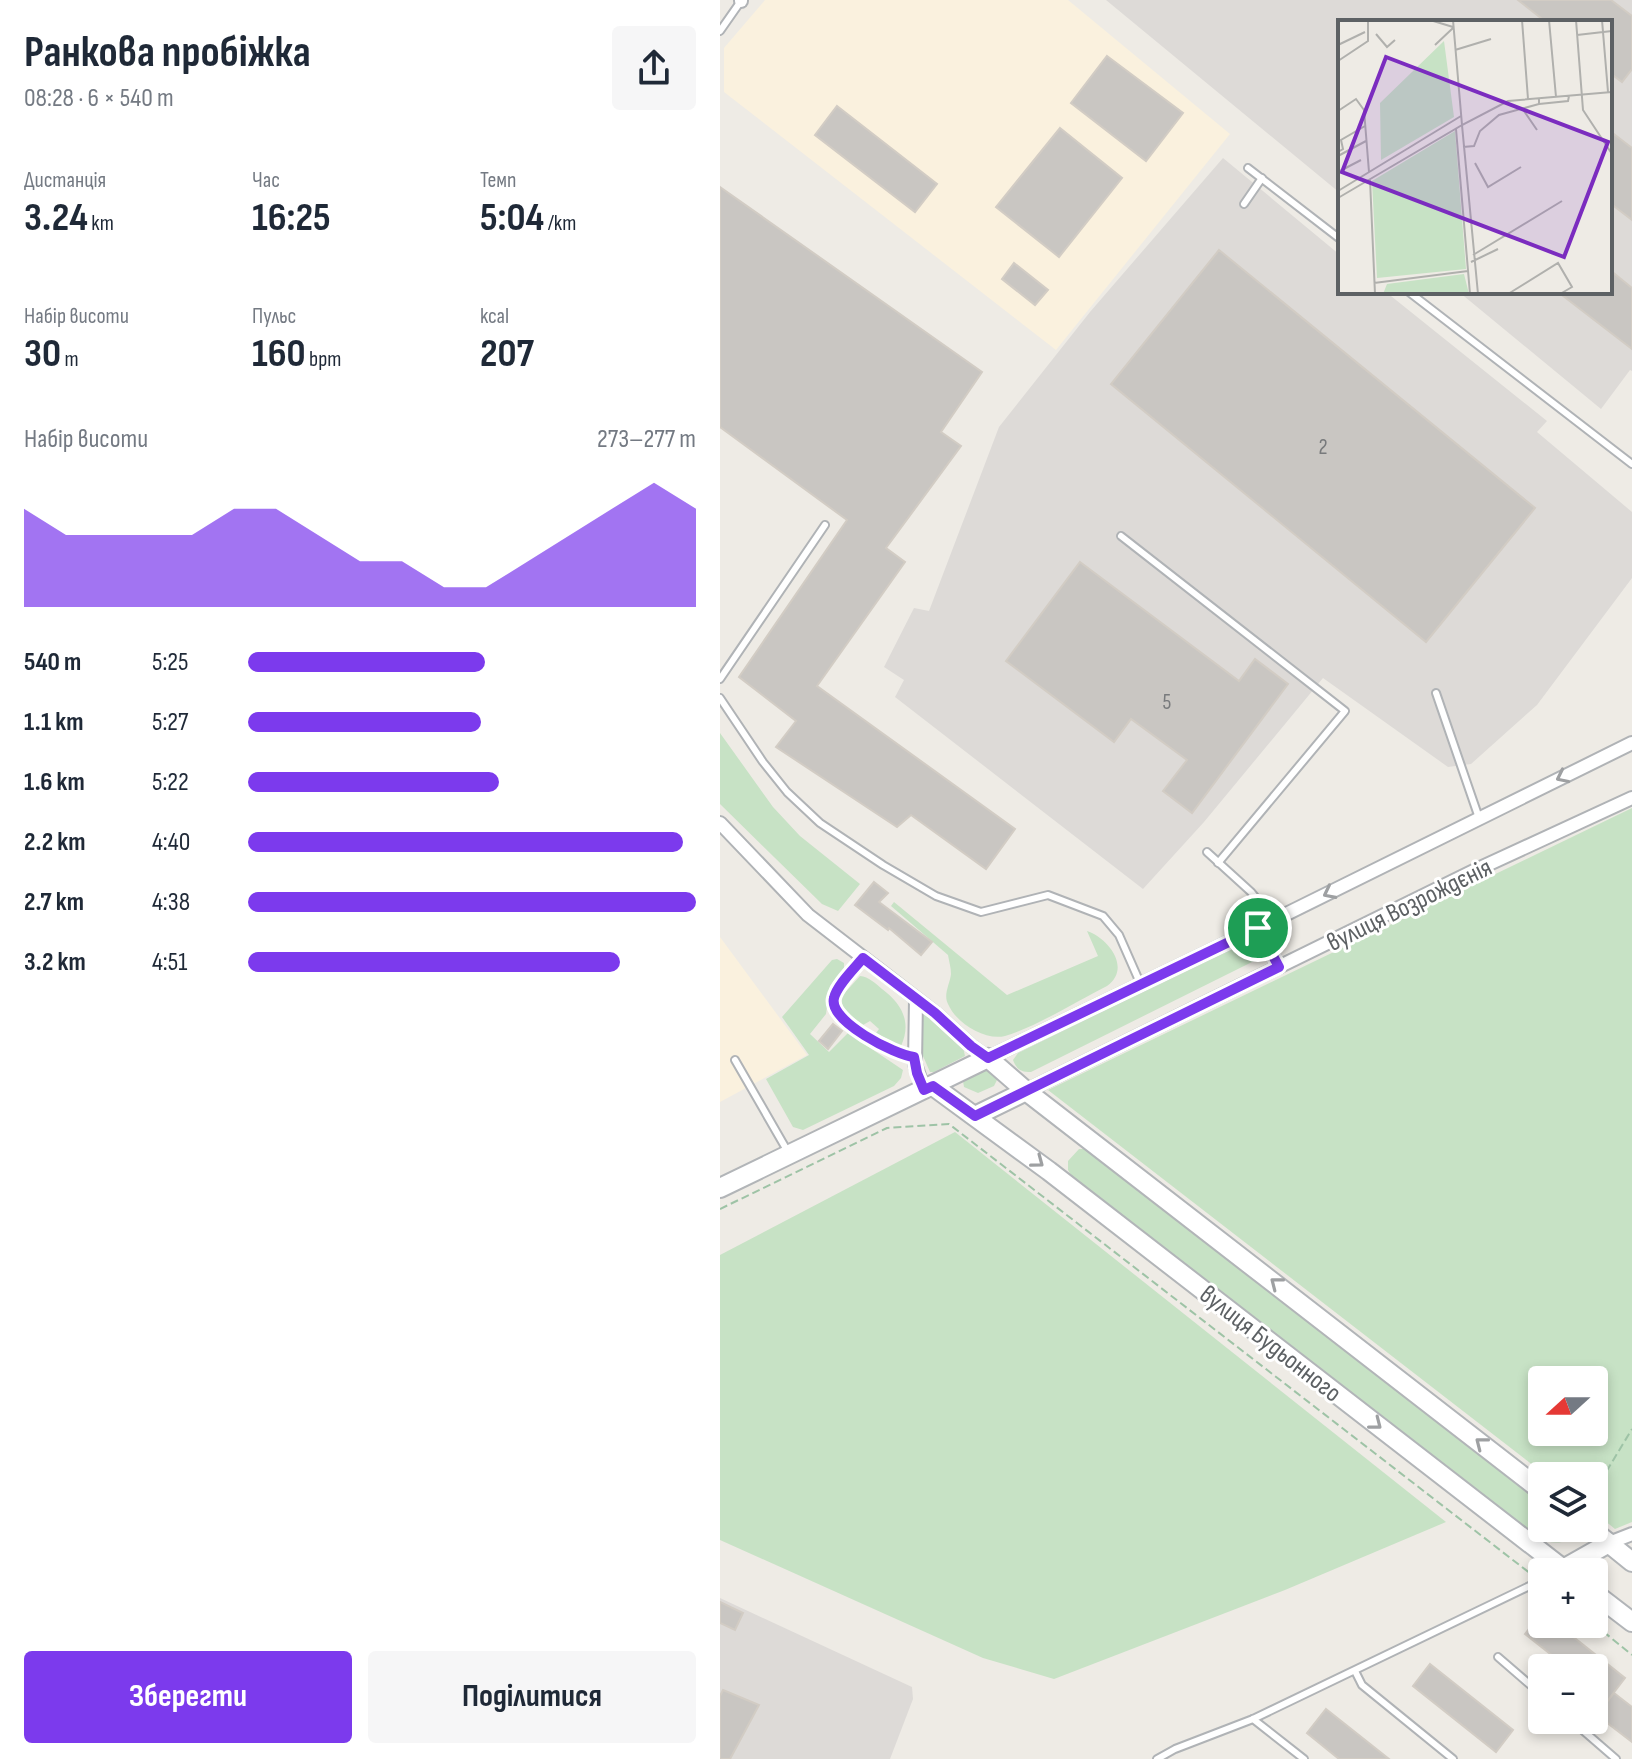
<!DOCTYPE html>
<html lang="uk">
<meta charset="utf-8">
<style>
:root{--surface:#fff;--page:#f6f6f7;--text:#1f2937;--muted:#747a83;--accent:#7c3aed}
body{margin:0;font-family:"Sofia Sans Condensed",sans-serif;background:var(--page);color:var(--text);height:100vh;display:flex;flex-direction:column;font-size:30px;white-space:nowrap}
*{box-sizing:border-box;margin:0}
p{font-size:26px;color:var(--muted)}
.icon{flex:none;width:44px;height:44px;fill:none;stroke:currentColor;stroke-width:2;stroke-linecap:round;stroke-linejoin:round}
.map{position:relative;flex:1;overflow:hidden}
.side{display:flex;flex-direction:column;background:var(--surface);width:720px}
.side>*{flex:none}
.needle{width:52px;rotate:249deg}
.controls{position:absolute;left:808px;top:1366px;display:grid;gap:16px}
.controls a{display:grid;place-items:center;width:80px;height:80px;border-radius:8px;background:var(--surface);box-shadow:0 4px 12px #0003;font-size:40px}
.pin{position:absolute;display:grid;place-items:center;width:68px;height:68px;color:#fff;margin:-34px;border:4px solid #fff;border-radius:50%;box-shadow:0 2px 8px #0007}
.round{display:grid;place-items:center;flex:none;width:84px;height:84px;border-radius:8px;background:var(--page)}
.overview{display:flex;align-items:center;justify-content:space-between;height:136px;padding:0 24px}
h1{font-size:44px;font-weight:700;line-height:60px}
.stats{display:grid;grid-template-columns:repeat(3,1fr);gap:12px;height:136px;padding:8px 24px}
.stats div{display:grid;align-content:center}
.stats b{font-size:40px;font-weight:700}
.stats small{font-size:22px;font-weight:400}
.stats p{font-size:22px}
.chart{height:224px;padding:16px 24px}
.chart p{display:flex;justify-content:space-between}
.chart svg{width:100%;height:144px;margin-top:8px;fill:var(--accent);opacity:.7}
.button{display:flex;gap:16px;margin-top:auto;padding:16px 24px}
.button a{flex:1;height:92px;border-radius:8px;background:var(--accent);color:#fff;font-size:32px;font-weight:700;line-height:92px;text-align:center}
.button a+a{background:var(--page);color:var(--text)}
ul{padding:0 24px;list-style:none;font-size:26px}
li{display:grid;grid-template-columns:128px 96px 1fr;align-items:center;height:60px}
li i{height:20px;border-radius:10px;background:var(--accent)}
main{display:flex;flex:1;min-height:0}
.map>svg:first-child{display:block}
.commercial{fill:#faf1de}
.industrial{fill:#dddad7}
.green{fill:#c7e2c5;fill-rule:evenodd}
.building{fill:#c9c6c2;stroke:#d2ccc4;stroke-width:2}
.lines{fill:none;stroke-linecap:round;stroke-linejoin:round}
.service-casing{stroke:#b0b3b6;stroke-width:10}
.minor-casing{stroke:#b0b3b6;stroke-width:16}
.secondary-casing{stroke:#b2b5b8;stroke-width:22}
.path{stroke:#9ec3a6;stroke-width:2;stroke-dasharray:8 4;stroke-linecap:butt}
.service{stroke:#fff;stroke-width:6}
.minor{stroke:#fff;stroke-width:12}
.secondary{stroke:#fff;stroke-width:18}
.oneway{stroke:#9ea0a2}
.route-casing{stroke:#fff;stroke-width:16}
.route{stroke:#7c3aed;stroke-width:10}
.labels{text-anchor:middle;stroke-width:6;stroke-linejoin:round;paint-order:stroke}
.number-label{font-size:22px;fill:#787a7c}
.street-label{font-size:26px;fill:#5d6164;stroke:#fff}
.inset-road{fill:none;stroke:#b0b0ad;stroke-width:2}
.view{fill:#7b2cbf;fill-opacity:0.15;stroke:#7b2cbf;stroke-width:4}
.inset-edge{fill:none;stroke:#5d6164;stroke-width:4}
</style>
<main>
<section class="side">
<div class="overview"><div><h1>Ранкова пробіжка</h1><p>08:28 · 6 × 540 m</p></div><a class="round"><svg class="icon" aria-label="share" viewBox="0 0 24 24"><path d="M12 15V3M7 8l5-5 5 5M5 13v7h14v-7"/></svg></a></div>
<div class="stats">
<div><p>Дистанція</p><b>3.24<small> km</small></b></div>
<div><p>Час</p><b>16:25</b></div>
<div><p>Темп</p><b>5:04<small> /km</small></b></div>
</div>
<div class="stats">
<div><p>Набір висоти</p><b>30<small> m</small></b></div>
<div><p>Пульс</p><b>160<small> bpm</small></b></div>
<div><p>kcal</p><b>207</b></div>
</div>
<div class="chart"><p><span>Набір висоти</span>273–277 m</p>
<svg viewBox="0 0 160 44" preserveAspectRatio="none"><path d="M0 44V14L10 22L20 22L30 22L40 22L50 14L60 14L70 22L80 30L90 30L100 38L110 38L120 30L130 22L140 14L150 6L160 14V44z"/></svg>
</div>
<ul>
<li><b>540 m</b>5:25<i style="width:53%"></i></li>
<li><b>1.1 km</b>5:27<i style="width:52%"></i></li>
<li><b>1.6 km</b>5:22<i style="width:56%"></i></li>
<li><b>2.2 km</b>4:40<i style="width:97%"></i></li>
<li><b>2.7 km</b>4:38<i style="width:100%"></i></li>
<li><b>3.2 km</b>4:51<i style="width:83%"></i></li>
</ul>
<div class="button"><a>Зберегти</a><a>Поділитися</a></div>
</section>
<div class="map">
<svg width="912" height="1759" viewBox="0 0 912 1759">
<rect width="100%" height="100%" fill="#eeebe5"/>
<g class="commercial">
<polygon points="45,0 348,0 510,134 336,350 4,92 4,48"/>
<polygon points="0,937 87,1055 0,1102"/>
</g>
<g class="industrial">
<polygon points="386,0 912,0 912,371 910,370 881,409 739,292 890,292 890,22 620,22 620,193"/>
<polygon points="503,158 620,255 620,292 666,292 827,421 817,432 912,512 912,578 817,705 751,764 728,767 603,678 484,822 423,889 175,697 184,680 164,667 194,608 209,611 279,427 370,312"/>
<polygon points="0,1598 192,1687 193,1699 170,1759 0,1759"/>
</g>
<g class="green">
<polygon points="0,733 53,807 80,836 140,884 118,911 102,904 0,804"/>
<path d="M 912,808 L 912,1522 L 895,1529 L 874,1512 L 874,1476 L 827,1476 L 328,1090 ZM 822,1380 L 874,1380 L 874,1432 L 822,1432 Z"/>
<path d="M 174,902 L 287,995 L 378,956 L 367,931 C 388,938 412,968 387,986 C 357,1001 316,1027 285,1036 C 265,1041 236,1023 228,1004 C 223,994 230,984 231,974 C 231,968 229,961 228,955 L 171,906 Z"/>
<path d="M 529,939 L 538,944 L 540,952 L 538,959 L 530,963 L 311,1072 C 301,1072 297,1070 293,1060 L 298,1053 Z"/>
<polygon points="117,959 124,963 124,969 110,986 106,1014 90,1034 109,1052 128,1033 183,1070 181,1078 174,1086 83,1130 73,1127 46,1079 89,1055 62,1017 112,960"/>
<path d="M 140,976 C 149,977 155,983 162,989 C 182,1004 192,1022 181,1046 L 156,1033 L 159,1029 L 150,1021 L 143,1025 L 123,1010 L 121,997 Z"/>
<polygon points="208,1012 242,1043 245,1056 214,1072 210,1072 203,1056 201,1017"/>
<polygon points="263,1069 275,1073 277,1080 274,1086 258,1093 244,1087 243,1081 249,1074"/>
<polygon points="235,1132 726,1522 565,1590 334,1679 263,1658 0,1540 0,1255"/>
<path d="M 359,1149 L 371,1149 L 820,1498 L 822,1528 L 845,1528 L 846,1537 L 842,1542 C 825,1545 813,1535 799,1525 L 353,1179 L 348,1170 L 348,1161 Z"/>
</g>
<g class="building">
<polygon points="798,0 891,0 912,16 912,69 902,82 890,73 890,22 826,22"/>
<polygon points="387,56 463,113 426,161 351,103"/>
<polygon points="117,106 217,184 195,212 95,135"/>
<polygon points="340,128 402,178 339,257 276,207"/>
<polygon points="890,131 912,148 912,220 890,203"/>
<polygon points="0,187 262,372 221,432 241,446 166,548 185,562 97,686 295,829 266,869 191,815 177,827 56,747 76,721 19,677 127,520 0,427"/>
<polygon points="499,250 815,508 706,642 391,384"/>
<polygon points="294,263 328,290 315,305 282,279"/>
<polygon points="890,270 912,288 912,349 838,292 890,292"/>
<polygon points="360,562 519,681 535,659 568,684 472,813 443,791 467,760 411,719 394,742 286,661"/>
<polygon points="154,882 168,893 159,902 212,942 201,955 169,928 168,930 135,905"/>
<polygon points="113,1024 122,1031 108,1049 99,1041"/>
<polygon points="0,1602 23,1613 15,1630 0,1623"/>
<polygon points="822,1612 822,1624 837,1624 905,1678 888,1700 874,1689 874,1668 848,1668 805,1634"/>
<polygon points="710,1664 793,1730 776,1752 693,1686"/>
<polygon points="3,1690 39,1705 10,1759 0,1759 0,1696"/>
<polygon points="894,1693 912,1707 912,1742 877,1715"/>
<polygon points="606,1709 669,1759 619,1759 587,1733"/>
</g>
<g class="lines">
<defs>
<g id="service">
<polyline points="0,31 21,1"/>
<polyline points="528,168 620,239"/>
<polyline points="524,204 542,178"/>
<polyline points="689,292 912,464"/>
<polyline points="401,536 625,711 498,863"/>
<polyline points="0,679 105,525"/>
<polyline points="716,693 759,818"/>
<polyline points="0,698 43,762 67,792 100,823 163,865 216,896 261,912 328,895 383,916 399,935 421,985"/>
<polyline points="487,852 531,892 554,920"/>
<path d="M 143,958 L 115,995 L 115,1011 C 137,1030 163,1054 194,1057"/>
<polyline points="15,1060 68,1152"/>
<polyline points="778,1657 822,1695"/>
<polyline points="635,1671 642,1685 733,1759"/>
<polyline points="533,1719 584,1759"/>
<polyline points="851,1720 896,1759"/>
<polyline points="437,1759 455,1749 533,1719 822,1580"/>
</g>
<g id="minor">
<polyline points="21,1 21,0"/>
<polyline points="0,823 88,915 215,1013 251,1046 268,1058 538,928 912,743"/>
<polyline points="538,928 559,967"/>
<polyline points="196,1000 195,1064 204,1090"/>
<polyline points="306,1091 758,869 912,798"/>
<polyline points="889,1543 912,1534"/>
</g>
<g id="secondary">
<polyline points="213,1086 329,1171 847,1572"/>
<polyline points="255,1116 306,1091"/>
<polyline points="0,1188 268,1058 306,1091 822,1491"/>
<polyline points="870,1528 912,1562"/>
<polyline points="843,1569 889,1543"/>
<polyline points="874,1593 912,1622"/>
</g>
</defs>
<use href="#service" class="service-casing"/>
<use href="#minor" class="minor-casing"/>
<use href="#secondary" class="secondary-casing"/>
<g class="path">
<polyline points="0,1209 167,1128 229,1124 811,1574"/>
<polyline points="874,1492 912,1429"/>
<polyline points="874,1624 912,1655"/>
</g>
<use href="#service" class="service"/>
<use href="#minor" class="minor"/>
<use href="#secondary" class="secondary"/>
</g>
<defs><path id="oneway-chevron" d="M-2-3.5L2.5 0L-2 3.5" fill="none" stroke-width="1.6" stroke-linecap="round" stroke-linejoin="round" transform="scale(2)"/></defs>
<g class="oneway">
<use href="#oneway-chevron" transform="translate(842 777) rotate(154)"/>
<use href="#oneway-chevron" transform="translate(609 893) rotate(153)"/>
<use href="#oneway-chevron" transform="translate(318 1162) rotate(37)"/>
<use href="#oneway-chevron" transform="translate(556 1283) rotate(-142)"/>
<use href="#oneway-chevron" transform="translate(656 1424) rotate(38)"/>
<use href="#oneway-chevron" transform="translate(761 1443) rotate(-142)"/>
</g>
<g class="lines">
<defs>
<path id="route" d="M 538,928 L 559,967 L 255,1116 L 213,1086 L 204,1090 L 197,1073 L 194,1057 C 175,1055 108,1021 114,998 C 117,985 134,969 143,958 L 215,1013 L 251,1046 L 268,1058 Z"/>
</defs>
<use href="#route" class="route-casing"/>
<use href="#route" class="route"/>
</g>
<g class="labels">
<g class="number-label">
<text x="603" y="454">2</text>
<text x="447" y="709">5</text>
</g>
<g class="street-label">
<text transform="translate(689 904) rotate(-26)" y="9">вулиця Возрождєнія</text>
<text transform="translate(551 1343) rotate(38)" y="9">вулиця Будьонного</text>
</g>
</g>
<g transform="translate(618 20)">
<rect width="274" height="274" fill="#eeebe5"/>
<path d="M 106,21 L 116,97 L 43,140 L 42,83 ZM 117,111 L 128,249 L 39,258 L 34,161 ZM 126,254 L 131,274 L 45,274 L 49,264 Z" fill="#c7e2c5"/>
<path class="inset-road" d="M 92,0 L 115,7M 184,0 L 190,79M 211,0 L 218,77M 238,0 L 245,90 L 274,134M 264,0 L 270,72M 38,14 L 49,27 L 57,20M 239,15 L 274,11M 0,25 L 27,12M 97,25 L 115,8M 117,30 L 153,19M 0,41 L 30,21 L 30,0M 201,84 L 230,81 L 231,76M 184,88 L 199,110M 0,91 L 18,79 L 26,90 L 31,152M 118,109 L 132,274M 125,127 L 136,126 L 142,111 L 161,95 L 201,84 L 201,78M 0,132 L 5,129 L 3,120 L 27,106M 0,136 L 28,121M 137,143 L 150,167 L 183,147M 0,152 L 23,140M 32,160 L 37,274M 0,171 L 123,96M 0,178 L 124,105 L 115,0M 135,235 L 224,181M 133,242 L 160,229M 36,263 L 130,251M 140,274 L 124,105 L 170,81 L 274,72M 170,274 L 220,243 L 234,267 L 222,274"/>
<path class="view" d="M 48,37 L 270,122 L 226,237 L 4,152 Z"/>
<rect width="274" height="274" class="inset-edge"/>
</g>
</svg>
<div class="controls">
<a><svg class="needle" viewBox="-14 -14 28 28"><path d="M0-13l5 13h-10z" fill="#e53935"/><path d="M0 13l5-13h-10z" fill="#747a83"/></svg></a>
<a><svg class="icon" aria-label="layers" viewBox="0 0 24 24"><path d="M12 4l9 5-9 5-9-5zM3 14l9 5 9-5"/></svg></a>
<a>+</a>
<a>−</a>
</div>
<div class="pin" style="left:538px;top:928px;background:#1e9e55"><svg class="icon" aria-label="arrive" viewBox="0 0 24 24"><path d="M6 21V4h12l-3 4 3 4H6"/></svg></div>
</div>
</main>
